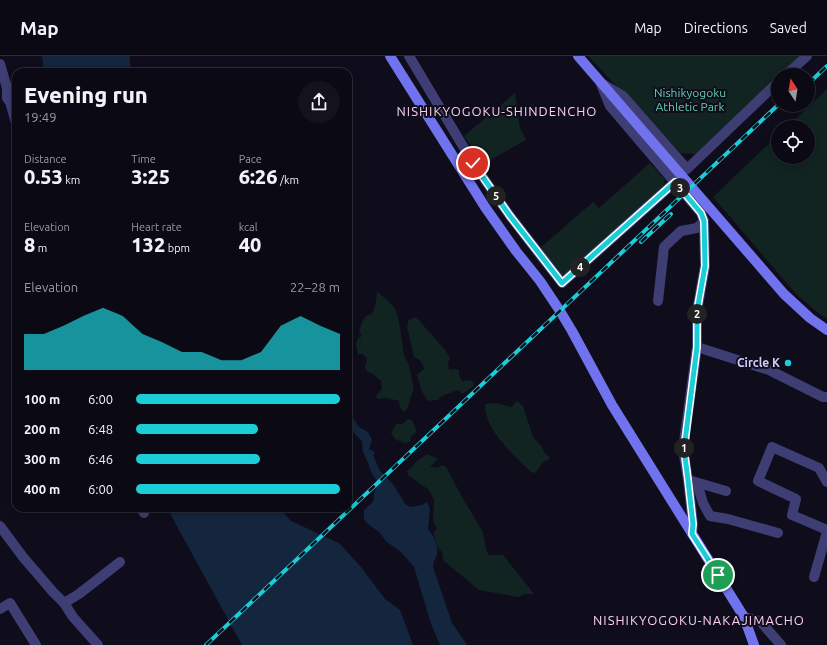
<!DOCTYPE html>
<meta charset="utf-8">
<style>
:root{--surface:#0b0a14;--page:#14131d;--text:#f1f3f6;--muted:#9a9aa0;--line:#2b2b34;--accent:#1bcdd6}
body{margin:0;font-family:Ubuntu,sans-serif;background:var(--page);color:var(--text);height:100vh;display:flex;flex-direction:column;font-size:15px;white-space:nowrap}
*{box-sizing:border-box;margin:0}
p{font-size:13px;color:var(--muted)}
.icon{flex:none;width:22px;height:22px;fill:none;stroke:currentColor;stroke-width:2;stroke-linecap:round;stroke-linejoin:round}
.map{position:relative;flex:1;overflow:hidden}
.side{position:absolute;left:12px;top:12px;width:340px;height:444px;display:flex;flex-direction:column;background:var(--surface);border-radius:12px;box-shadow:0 2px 10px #0003,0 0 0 1px var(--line)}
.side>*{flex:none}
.needle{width:26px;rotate:348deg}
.tools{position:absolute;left:771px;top:12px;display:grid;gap:8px}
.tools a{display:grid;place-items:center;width:44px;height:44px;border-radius:50%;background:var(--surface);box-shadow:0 2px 10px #0003,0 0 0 1px var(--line);font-size:20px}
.pin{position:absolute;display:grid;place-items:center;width:34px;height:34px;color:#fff;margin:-17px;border:2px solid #fff;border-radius:50%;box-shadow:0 1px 4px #0007}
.km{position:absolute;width:20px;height:20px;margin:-10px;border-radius:50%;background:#222;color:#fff;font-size:11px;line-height:20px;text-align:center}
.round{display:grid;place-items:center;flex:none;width:42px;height:42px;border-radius:21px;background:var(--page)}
.head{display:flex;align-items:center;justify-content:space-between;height:68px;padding:0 12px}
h1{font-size:22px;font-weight:800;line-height:30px}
.stats{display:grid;grid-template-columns:repeat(3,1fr);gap:6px;height:68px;padding:4px 12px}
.stats div{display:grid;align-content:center}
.stats b{font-size:20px;font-weight:800}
.stats small{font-size:11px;font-weight:400}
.stats p{font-size:11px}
.chart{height:112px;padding:8px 12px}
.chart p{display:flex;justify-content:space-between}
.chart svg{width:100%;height:72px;margin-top:4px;fill:var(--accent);opacity:.7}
ul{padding:0 12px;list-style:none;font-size:13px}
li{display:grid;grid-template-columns:64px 48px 1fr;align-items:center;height:30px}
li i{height:10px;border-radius:5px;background:var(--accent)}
header{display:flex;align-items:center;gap:24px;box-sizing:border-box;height:56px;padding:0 20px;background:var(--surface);border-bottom:1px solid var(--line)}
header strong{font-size:19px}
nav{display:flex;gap:22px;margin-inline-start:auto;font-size:14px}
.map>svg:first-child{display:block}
.green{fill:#112422}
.water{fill:#13263e}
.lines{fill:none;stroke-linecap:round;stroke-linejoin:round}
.street{stroke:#3e3e74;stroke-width:10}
.secondary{stroke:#7073ed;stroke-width:10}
.rail-casing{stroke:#1bcdd6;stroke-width:4}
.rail{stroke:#0f0d1b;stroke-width:2.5;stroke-dasharray:8;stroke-linecap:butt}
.route-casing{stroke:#fff;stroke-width:8}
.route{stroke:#1bcdd6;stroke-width:5}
.poi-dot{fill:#1bcdd6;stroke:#0f0d1b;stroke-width:1.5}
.labels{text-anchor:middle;stroke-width:4;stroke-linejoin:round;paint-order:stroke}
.park-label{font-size:12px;fill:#63ceae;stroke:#0f0d1b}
.poi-label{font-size:12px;font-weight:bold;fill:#d0cdf9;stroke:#0f0d1b;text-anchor:end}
.neighbourhood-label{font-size:13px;letter-spacing:1px;fill:#f9cfec;stroke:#0f0d1b}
</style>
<header>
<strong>Map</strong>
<nav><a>Map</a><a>Directions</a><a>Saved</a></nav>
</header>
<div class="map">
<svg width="827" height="589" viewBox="0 0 827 589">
<rect width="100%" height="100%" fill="#0f0d1b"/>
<g class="green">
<polygon points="588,0 800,0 780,19 778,19 778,21 695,98 680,97"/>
<polygon points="827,33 827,263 821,259 797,239 713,141 778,79 778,101 808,101 808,71 787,71"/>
<polygon points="515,37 520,72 526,84 483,108 464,80"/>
<polygon points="650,107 665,124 663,130 566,219 561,219 540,192 593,146 599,152"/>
<path d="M 377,235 L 395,252 L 399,265 L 404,300 L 409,309 L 414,334 C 409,342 410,351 404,356 L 400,352 L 399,345 L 387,342 L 378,343 L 376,340 L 382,333 L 381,325 L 373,318 L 366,315 L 365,309 L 367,306 L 367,302 L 363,298 L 358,298 L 356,289 L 358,282 L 362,280 L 359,275 L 363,264 L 366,260 L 372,258 L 375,251 Z"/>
<path d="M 416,261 L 445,294 L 450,302 L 448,307 L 449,314 L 455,313 L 459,314 L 459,319 L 462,325 L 471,324 L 473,326 L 474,330 L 462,338 L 458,334 L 442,340 L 438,344 L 428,345 L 422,336 L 417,319 L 424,313 C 423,306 419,303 414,301 L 407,270 L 408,268 L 408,264 Z"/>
<path d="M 517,345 L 523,350 L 533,381 L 542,391 L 545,398 L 550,401 L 548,404 L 544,405 L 535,417 L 531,416 C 514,400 484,373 485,348 L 496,347 L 511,351 Z"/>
<polygon points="408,363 412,364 417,376 411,380 410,386 404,387 395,383 391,377 396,368 402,368"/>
<polygon points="427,398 438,403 430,411 437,412 442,409 446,411 462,441 483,476 486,494 489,499 503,499 534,538 524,538 521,540 518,541 479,534 443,504 442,496 438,492 433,477 437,473 433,465 434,444 429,434 409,420 407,416 417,405"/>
</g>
<g class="water">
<polygon points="42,0 130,0 130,7 131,16 44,16"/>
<path d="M 348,362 L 354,363 L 359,371 L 368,376 L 372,384 L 369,393 L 375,396 L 373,399 L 380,415 L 393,428 L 405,448 L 410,451 L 422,449 L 427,446 L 430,453 L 428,473 C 433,480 439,489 437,498 C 436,503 433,505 433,511 L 452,567 L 467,589 L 440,589 L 431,568 L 414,511 L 401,496 L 387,486 L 379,476 L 367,467 L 364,463 L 364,454 L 373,446 L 376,424 L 370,414 L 369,409 L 363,396 L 362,385 L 352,375 L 348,374 Z"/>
<polygon points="167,452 279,452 291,465 339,487 361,511 385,543 400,554 413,589 242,589"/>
</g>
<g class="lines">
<g class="street">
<polyline points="409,0 473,107 510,160 562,227 675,126"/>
<polyline points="0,8 7,32 7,42 10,46 16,67"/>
<polyline points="786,19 807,0"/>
<polyline points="601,28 610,50 701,157 704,165 705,210 697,255 697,291 683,393 688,424 693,468 692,478"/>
<polyline points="603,28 623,40 687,113 778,26"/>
<polyline points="658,245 664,191 681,175 697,172 704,165"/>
<polyline points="697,291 769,314 823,341 827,341"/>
<polyline points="692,425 726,435"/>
<polyline points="827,426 819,412 772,391 758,425 796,443 792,459 827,474"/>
<polyline points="697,427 703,447 710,460 728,463 778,477"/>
<polyline points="141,452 144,457"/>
<polyline points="0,470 23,501 53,536 64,547 73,561 98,589"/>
<polyline points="814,521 827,476"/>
<polyline points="64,547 79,538 120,506"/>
<polyline points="0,553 10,547 36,589"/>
<polyline points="744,561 760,565 781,589"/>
</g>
<g class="secondary">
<polyline points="390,0 485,151 516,195 540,225 560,255 572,275 612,349 744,561 754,589"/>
<polyline points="578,0 784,238 810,262 827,274"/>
</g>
<defs>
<g id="rail">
<polyline points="808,28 827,10"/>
<polyline points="641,186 671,158"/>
<polyline points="206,589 778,49"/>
</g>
</defs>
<use href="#rail" class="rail-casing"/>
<use href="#rail" class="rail"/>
</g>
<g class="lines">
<defs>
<polyline id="route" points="473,107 510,160 562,227 675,126 701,157 704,165 705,210 697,255 697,291 684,393 688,424 693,468 692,478 718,519"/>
</defs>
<use href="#route" class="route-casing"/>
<use href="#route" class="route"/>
</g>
<circle class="poi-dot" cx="788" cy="307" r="4"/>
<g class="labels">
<g class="park-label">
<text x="690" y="41">Nishikyogoku<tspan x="690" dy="14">Athletic Park</tspan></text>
</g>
<g class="poi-label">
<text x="780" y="311">Circle K</text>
</g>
<g class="neighbourhood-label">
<text x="497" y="60">NISHIKYOGOKU-SHINDENCHO</text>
<text x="699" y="569">NISHIKYOGOKU-NAKAJIMACHO</text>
</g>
</g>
</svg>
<div class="tools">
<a><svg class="needle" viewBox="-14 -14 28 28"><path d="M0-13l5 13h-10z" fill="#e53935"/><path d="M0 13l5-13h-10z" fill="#9a9aa0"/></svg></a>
<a><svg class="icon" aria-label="locate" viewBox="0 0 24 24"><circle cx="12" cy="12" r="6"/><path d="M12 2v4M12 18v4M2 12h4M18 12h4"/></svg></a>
</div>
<div class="pin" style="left:718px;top:519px;background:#1e9e55"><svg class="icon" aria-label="arrive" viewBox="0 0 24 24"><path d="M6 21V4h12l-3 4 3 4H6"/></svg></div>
<div class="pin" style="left:473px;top:107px;background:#d93025"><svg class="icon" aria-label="check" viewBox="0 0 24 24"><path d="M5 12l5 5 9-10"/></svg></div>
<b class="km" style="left:684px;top:392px">1</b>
<b class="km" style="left:697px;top:258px">2</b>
<b class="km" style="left:680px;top:132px">3</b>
<b class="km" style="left:580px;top:211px">4</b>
<b class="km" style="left:496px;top:140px">5</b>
<section class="side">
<div class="head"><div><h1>Evening run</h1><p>19:49</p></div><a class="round"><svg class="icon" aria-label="share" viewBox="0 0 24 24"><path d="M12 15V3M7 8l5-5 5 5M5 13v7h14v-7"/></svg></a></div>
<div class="stats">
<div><p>Distance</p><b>0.53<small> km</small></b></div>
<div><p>Time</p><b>3:25</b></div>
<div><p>Pace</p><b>6:26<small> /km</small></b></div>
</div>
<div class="stats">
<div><p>Elevation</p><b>8<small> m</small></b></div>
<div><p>Heart rate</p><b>132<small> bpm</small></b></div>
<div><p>kcal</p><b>40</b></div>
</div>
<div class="chart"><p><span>Elevation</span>22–28 m</p>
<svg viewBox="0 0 160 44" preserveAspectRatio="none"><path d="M0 44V22L10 22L20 17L30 11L40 6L50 11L60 22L70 27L80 33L90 33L100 38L110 38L120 33L130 17L140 11L150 17L160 22V44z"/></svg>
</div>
<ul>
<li><b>100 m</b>6:00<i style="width:100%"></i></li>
<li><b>200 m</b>6:48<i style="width:60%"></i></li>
<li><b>300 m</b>6:46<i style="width:61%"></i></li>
<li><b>400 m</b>6:00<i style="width:100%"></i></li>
</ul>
</section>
</div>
